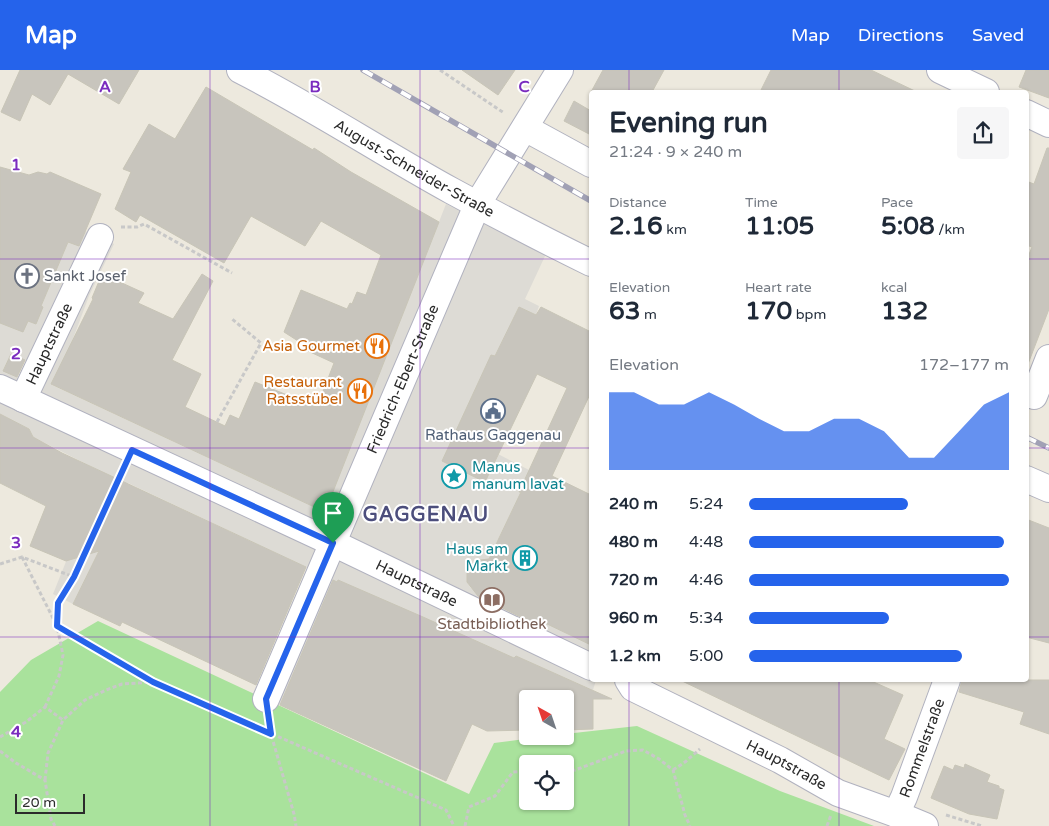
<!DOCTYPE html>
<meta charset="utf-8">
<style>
:root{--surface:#fff;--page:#f6f6f7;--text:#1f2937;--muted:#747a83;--accent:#2563eb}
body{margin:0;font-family:"Varela Round",sans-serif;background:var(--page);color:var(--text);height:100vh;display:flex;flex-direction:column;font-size:19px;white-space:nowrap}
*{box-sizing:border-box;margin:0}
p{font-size:16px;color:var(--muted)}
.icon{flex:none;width:28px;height:28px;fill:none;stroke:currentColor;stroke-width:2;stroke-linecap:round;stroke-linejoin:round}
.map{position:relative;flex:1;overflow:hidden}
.side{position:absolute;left:589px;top:20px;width:440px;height:592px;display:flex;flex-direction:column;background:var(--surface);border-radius:5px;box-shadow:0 1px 4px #0004}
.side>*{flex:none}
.needle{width:32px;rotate:320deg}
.controls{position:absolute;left:519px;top:620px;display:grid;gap:10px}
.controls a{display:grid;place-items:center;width:55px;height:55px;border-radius:5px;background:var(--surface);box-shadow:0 1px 4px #0004;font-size:25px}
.scale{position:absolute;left:15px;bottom:12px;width:70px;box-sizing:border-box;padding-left:5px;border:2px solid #2b2b2b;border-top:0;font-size:14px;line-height:18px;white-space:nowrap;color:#2b2b2b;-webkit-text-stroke:4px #fff;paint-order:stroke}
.pin{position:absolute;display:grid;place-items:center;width:42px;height:42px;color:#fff;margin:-51px -21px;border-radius:50% 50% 50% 0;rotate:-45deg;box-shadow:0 0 5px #0007}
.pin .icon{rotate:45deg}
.round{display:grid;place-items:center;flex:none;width:52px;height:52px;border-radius:5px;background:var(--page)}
.headline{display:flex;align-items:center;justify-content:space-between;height:85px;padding:0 20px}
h1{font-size:28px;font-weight:800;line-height:38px}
.figures{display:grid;grid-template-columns:repeat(3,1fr);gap:8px;height:85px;padding:5px 20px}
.figures div{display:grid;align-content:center}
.figures b{font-size:25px;font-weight:800}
.figures small{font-size:14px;font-weight:400}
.figures p{font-size:14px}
.chart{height:140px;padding:10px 20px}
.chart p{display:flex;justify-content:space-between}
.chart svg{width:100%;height:90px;margin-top:5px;fill:var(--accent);opacity:.7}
ul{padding:0 20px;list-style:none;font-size:16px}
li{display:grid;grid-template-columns:80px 60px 1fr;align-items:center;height:38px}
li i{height:12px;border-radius:6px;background:var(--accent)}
header{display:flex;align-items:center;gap:30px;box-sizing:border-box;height:70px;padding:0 25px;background:var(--accent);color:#fff}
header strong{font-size:24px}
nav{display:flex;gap:28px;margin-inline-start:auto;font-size:18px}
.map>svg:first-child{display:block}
.green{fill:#a9e29c;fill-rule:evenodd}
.plaza{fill:#dddbd5;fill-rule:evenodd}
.building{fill:#c8c5bd;stroke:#c8c5b7}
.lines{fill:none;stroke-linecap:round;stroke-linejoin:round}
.minor-casing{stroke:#b1b2bf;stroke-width:28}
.path{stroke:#c8c8c8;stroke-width:3;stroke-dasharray:4 2.5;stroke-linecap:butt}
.minor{stroke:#fff;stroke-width:26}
.rail-casing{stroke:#a1a1b5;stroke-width:5.5}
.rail{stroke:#fff;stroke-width:4;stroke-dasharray:11;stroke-linecap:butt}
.route-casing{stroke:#fff;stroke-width:10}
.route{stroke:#2563eb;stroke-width:6}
.grid{fill:none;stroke:#7b2cbf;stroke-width:1;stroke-opacity:0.55}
.labels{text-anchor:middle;stroke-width:4;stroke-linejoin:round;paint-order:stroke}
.street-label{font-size:15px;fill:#2b2b2b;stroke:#fff}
.worship-label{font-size:15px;fill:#5b616d;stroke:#fff;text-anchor:start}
.food-label{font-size:15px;fill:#c56008;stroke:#fff;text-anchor:end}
.service-label{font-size:15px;fill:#4e5e75;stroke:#fff}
.culture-label{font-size:15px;fill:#0d838f;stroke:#fff;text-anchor:start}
.education-label{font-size:15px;fill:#785e54;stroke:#fff}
.district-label{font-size:20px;font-weight:bold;letter-spacing:1px;fill:#4c4e7c;stroke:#fff}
.grid-label{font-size:16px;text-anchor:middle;font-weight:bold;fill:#7b2cbf;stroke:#fff;stroke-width:4;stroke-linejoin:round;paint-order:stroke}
</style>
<header>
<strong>Map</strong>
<nav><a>Map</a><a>Directions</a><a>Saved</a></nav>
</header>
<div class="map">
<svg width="1049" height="756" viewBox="0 0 1049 756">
<rect width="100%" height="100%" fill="#ede9de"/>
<path class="green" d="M 98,551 L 469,724 L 494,673 L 547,666 L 565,666 L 565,664 L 637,656 L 780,721 L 874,756 L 0,756 L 0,622 L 31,590 ZM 528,694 L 565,694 L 565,731 L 528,731 Z"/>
<path class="plaza" d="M 446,134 L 546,184 L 525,229 L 539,236 L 536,245 L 519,237 L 495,286 L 491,285 L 442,391 L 485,412 L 498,384 L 531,401 L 520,422 L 521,422 L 488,490 L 479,490 L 471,494 L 467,502 L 467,512 L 471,518 L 481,523 L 479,529 L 540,558 L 543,552 L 591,575 L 591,610 L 596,610 L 593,620 L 516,586 L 513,590 L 504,584 L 338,510 L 280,635 L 257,616 L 312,500 L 128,413 L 102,474 L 73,534 L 53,524 L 102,402 L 33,367 L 29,359 L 0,344 L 0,253 L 28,251 L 36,254 L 43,237 L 41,236 L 68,172 L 85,161 L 114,174 L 89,226 L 68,282 L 52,315 L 325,442 ZM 11,284 L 29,292 L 21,309 L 3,300 Z"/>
<g class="building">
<polygon points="20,0 139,0 119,34 68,4 50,35 32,24 20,51 1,42"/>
<polygon points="462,0 515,0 498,25"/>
<polygon points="603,0 664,0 652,22 591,22"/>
<polygon points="771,0 871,0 917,22 760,22"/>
<polygon points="1026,0 1049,0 1049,28 1019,17"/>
<polygon points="206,17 313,80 314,78 351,102 439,152 325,442 51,314 93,229 92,228 102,204 144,223 138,233 173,249 202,204 213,211 172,290 201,304 185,337 225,356 230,345 239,349 255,312 317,337 334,293 308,281 309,278 284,262 301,220 347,239 350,233 352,234 357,222 366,225 381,185 321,151 305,176 251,146 224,193 140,145 136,152 115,139 131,102 123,99 149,54 175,69"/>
<polygon points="574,31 591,41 591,65 564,51"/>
<polygon points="1047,78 1049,78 1049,239 1028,294 1026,294 1026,192 1032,177 1026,175 1026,111 1034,114"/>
<polygon points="0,97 29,105 38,102 47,104 50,102 101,124 79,176 68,172 41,236 43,237 36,254 28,251 23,262 0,253"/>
<polygon points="519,237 536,245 541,237 591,262 591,322 552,406 591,425 591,575 543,552 541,557 478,526 467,512 467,502 471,494 480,490 489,489 521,422 519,422 567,318 537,304 485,412 442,391 491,285 495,286"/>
<polygon points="11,284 25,290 17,307 3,301"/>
<polygon points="0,344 29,359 33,367 62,383 306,497 256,615 122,552 120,556 73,534 99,481 66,491 30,476 46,436 0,413"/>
<polygon points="1026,449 1049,458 1049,573 1026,567"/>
<polygon points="333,510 337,512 338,510 423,547 514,588 516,586 612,629 593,629 593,659 565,660 565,629 528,629 528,660 487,661 472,654 446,711 280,635"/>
<polygon points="680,610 869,610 903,625 884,669 905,679 889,710"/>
<polygon points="962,610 1049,610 1049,664 1020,654 1024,642 959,622"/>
<polygon points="965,694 990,705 987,712 999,716 999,718 1004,720 997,749 969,744 931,728 944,696 953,700 955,695 964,698"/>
</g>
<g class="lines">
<defs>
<g id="minor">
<path id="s1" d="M 240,0 C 313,37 381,82 452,121 C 498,146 544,170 591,193"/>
<polyline points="940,0 986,22"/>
<polyline points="1026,43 1049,54"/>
<polyline points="525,58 591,94"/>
<path id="s2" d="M 0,318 L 333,473 L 591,597"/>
<polyline points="1034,326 1049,288"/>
<path id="s3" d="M 23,329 L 100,167"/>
<polyline points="1026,409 1049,419"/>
<path id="s4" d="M 628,610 L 633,618 L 780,690 L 838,723 L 896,744 L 925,756"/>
<path id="s5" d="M 266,629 L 472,147 L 480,130 L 560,0"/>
<path id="s6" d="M 896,744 L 904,727 L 947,610"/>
</g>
</defs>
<use href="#minor" class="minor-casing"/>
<g class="path">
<polyline points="440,0 504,43"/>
<polyline points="121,157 137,157 144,154 232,203"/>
<polyline points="217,352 261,273 232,249"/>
<polyline points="22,487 57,556 153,612 446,740 454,756"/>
<polyline points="0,494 22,487 74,507"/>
<polyline points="45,637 59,606 63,585 57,556 58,533 74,507 122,401"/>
<polyline points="269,653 271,664 294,744 296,756"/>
<polyline points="0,667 26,652 45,637 63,650"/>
<polyline points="0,681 16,693 45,710 51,749 55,756"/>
<polyline points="673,700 685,692 700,679"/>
<polyline points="565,701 575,700 626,681 643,680 659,689 673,700 685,745 690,756"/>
<polyline points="45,710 48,683 55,668 63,650 85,630 106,620 122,614 153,612"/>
<polyline points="946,745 982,756"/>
<polyline points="465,756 469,737 495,726 513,702 528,701"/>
<polyline points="827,756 831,745"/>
</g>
<use href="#minor" class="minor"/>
<defs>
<g id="rail">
<polyline points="363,0 591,131"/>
<polyline points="1026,367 1049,378"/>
</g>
</defs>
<use href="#rail" class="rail-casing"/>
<use href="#rail" class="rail"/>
</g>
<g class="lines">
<defs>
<polygon id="route" points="132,380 333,473 266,629 271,664 153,612 57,556 58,533 74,507"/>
</defs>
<use href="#route" class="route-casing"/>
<use href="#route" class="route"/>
</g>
<path class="grid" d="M 210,0 L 210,756M 420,0 L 420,756M 629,0 L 629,22M 839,0 L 839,22M 0,189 L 591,189M 1026,189 L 1049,189M 0,378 L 591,378M 1026,378 L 1049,378M 0,567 L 591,567M 1026,567 L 1049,567M 629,610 L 629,756M 839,610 L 839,756"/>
<defs>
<symbol id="church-ring" viewBox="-11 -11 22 22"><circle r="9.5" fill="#fff" stroke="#6b7280" stroke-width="1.5"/><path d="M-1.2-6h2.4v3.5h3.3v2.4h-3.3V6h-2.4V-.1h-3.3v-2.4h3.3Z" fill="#6b7280"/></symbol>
<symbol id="restaurant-ring" viewBox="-11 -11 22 22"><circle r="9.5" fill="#fff" stroke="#e8710a" stroke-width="1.5"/><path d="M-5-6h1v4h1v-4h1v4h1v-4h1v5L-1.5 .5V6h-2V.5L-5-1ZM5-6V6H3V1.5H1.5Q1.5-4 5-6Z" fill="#e8710a"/></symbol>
<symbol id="civic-ring" viewBox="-11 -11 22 22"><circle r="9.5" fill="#fff" stroke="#5c6f8a" stroke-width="1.5"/><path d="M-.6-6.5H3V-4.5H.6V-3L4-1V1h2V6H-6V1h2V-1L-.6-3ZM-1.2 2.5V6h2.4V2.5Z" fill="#5c6f8a"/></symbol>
<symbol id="sight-ring" viewBox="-11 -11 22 22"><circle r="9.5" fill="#fff" stroke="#0f9aa8" stroke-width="1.5"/><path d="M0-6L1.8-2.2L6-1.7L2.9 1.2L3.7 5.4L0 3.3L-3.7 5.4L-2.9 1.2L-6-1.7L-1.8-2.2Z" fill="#0f9aa8"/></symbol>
<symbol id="building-ring" viewBox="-11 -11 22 22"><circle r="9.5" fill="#fff" stroke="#0f9aa8" stroke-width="1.5"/><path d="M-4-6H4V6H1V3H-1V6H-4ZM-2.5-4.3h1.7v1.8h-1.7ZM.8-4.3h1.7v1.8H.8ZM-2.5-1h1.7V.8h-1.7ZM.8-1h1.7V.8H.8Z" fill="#0f9aa8"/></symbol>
<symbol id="library-ring" viewBox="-11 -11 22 22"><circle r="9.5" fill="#fff" stroke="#8d6e63" stroke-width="1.5"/><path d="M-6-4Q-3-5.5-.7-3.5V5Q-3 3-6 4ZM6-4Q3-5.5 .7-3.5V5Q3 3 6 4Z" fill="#8d6e63"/></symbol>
</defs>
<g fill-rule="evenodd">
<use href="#church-ring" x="13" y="192" width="28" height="28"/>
<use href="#restaurant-ring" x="363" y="262" width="28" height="28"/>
<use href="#restaurant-ring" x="346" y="307" width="28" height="28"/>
<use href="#civic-ring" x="479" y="327" width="28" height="28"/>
<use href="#sight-ring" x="440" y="392" width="28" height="28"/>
<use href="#building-ring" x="511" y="474" width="28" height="28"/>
<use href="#library-ring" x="478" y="516" width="28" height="28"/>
</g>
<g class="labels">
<g class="street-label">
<text dy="5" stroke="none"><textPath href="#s1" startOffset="200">August-Schneider-Straße</textPath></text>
<text dy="5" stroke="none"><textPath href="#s3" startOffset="61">Hauptstraße</textPath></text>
<text dy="5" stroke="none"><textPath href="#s5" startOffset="348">Friedrich-Ebert-Straße</textPath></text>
<text dy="5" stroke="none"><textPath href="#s2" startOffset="460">Hauptstraße</textPath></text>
<text dy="5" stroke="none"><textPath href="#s6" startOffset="71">Rommelstraße</textPath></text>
<text dy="5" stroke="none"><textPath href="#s4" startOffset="181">Hauptstraße</textPath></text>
</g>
<g class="worship-label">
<text x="44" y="211">Sankt Josef</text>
</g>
<g class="food-label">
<text x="360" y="281">Asia Gourmet</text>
<text x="342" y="317">Restaurant<tspan x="342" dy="17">Ratsstübel</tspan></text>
</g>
<g class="service-label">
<text x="493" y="370">Rathaus Gaggenau</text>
</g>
<g class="culture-label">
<text x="472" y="402">Manus<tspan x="472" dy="17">manum lavat</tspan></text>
<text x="508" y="484" text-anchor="end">Haus am<tspan x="508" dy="17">Markt</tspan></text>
</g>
<g class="education-label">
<text x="492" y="559">Stadtbibliothek</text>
</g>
<g class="district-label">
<text x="426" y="451">GAGGENAU</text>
</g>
</g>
<g class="grid-label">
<text x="105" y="22">A</text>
<text x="315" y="22">B</text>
<text x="524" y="22">C</text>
<text x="16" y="100">1</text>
<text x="16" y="289">2</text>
<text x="16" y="478">3</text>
<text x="16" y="667">4</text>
</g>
</svg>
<div class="controls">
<a><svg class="needle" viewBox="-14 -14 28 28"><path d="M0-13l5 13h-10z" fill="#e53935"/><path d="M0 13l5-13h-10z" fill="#747a83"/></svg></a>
<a><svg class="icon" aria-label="locate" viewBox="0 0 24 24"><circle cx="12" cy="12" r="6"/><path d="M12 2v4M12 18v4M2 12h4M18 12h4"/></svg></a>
</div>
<div class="scale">20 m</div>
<div class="pin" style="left:333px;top:473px;background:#1e9e55"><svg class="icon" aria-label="arrive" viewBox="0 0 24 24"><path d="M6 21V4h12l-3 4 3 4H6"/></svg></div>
<section class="side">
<div class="headline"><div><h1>Evening run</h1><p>21:24 · 9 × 240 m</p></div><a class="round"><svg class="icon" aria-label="share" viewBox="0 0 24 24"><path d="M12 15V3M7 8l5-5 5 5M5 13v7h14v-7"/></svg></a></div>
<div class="figures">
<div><p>Distance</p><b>2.16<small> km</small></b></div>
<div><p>Time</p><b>11:05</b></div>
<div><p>Pace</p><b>5:08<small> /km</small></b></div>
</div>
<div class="figures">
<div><p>Elevation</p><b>63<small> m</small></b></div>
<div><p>Heart rate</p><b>170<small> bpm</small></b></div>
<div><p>kcal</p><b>132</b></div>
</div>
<div class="chart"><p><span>Elevation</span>172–177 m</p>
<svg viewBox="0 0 160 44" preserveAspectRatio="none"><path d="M0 44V6L10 6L20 12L30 12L40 6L50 12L60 19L70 25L80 25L90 19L100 19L110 25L120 38L130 38L140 25L150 12L160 6V44z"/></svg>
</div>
<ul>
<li><b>240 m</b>5:24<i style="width:61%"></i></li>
<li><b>480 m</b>4:48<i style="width:98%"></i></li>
<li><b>720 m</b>4:46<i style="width:100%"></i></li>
<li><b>960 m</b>5:34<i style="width:54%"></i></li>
<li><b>1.2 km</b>5:00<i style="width:82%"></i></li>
</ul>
</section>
</div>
